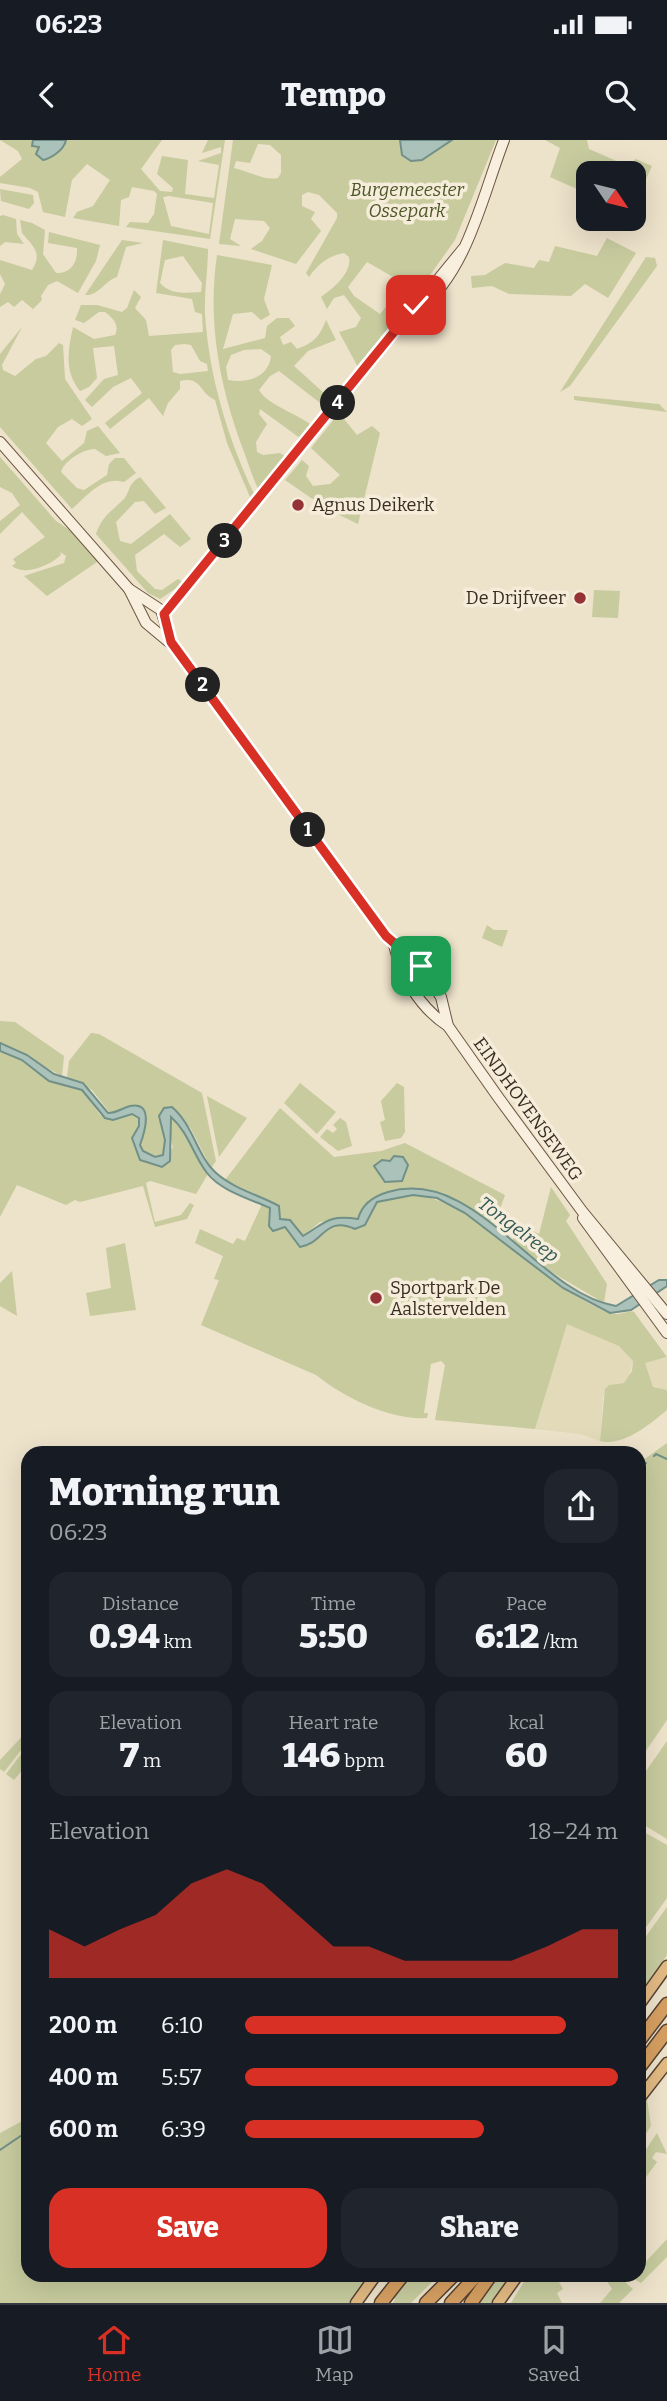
<!DOCTYPE html>
<meta charset="utf-8">
<style>
:root{--surface:#171b24;--page:#20242c;--text:#f1f3f6;--muted:#9ea1a6;--line:#363941;--accent:#d93025}
body{margin:0;font-family:Bitter,serif;background:var(--page);color:var(--text);height:100vh;display:flex;flex-direction:column;font-size:26px;white-space:nowrap}
*{box-sizing:border-box;margin:0}
p{font-size:23px;color:var(--muted)}
.icon{flex:none;width:38px;height:38px;fill:none;stroke:currentColor;stroke-width:2;stroke-linecap:round;stroke-linejoin:round}
.map{position:relative;flex:1;overflow:hidden}
.side{position:absolute;left:21px;top:1306px;width:625px;height:836px;display:flex;flex-direction:column;background:var(--surface);border-radius:21px;box-shadow:0 7px 28px #0002}
.side>*{flex:none}
.needle{width:46px;rotate:125deg}
.fabs{position:absolute;left:576px;top:21px;display:grid;gap:14px}
.fabs a{display:grid;place-items:center;width:70px;height:70px;border-radius:14px;background:var(--surface);box-shadow:0 7px 28px #0002;font-size:35px}
.pin{position:absolute;display:grid;place-items:center;width:60px;height:60px;color:#fff;margin:-30px;border-radius:14px;box-shadow:0 4px 10px #0006}
.km{position:absolute;width:35px;height:35px;margin:-18px;border-radius:50%;background:#222;color:#fff;font-size:19px;line-height:35px;text-align:center}
.round{display:grid;place-items:center;flex:none;width:74px;height:74px;border-radius:21px;background:var(--page)}
.overview{display:flex;align-items:center;justify-content:space-between;height:119px;padding:0 28px}
h1{font-size:38px;font-weight:800;line-height:52px}
.metrics{display:grid;grid-template-columns:repeat(3,1fr);gap:10px;height:119px;padding:7px 28px}
.metrics div{display:grid;align-content:center;border-radius:18px;background:var(--page);text-align:center}
.metrics b{font-size:35px;font-weight:800}
.metrics small{font-size:19px;font-weight:400}
.metrics p{font-size:19px}
.chart{height:196px;padding:14px 28px}
.chart p{display:flex;justify-content:space-between}
.chart svg{width:100%;height:126px;margin-top:7px;fill:var(--accent);opacity:.7}
.cta{display:flex;gap:14px;margin-top:auto;padding:14px 28px}
.cta a{flex:1;height:80px;border-radius:21px;background:var(--accent);color:#fff;font-size:28px;font-weight:800;line-height:80px;text-align:center}
.cta a+a{background:var(--page);color:var(--text)}
ul{padding:0 28px;list-style:none;font-size:23px}
li{display:grid;grid-template-columns:112px 84px 1fr;align-items:center;height:52px}
li i{height:18px;border-radius:9px;background:var(--accent)}
.status{display:flex;justify-content:space-between;align-items:center;height:49px;padding:0 35px;background:var(--surface);direction:ltr}
.status svg{height:19px;fill:currentColor}
header{display:flex;justify-content:space-between;align-items:center;height:91px;padding:0 28px;background:var(--surface);font-size:32px;font-weight:800}
.dock{display:flex;justify-content:space-around;align-items:center;height:98px;border-top:2px solid var(--line);background:var(--surface);font-size:19px;color:var(--muted)}
.dock a{display:grid;justify-items:center;gap:4px}
.dock .active{color:var(--accent)}
.map>svg:first-child{display:block}
.farmland{fill:#e2dab8}
.green{fill:#c7cb9e;fill-rule:evenodd}
.water{fill:#abc2ba;stroke:#719088;stroke-width:2}
.lines{fill:none;stroke-linecap:round;stroke-linejoin:round}
.stream{stroke:#719088;stroke-width:2}
.secondary-casing{stroke:#6b5642;stroke-width:12}
.trunk-casing{stroke:#584333;stroke-width:13}
.motorway-casing{stroke:#584333;stroke-width:15}
.secondary{stroke:#f8efde;stroke-width:10}
.trunk{stroke:#e2ba83;stroke-width:10}
.motorway{stroke:#d69f61;stroke-width:12}
.route-casing{stroke:#fff;stroke-width:14}
.route{stroke:#d93025;stroke-width:9}
.poi-dot{fill:#953235;stroke:#f5ecda;stroke-width:2.5}
.labels{text-anchor:middle;stroke-width:7;stroke-linejoin:round;paint-order:stroke}
.park-label{font-size:18px;font-style:italic;fill:#4c5629;stroke:#f5ecda}
.poi-label{font-size:18px;fill:#3b2d22;stroke:#f5ecda;text-anchor:start}
.street-label{font-size:18px;fill:#3b2d22;stroke:#f5ecda}
.water-label{font-size:19px;font-style:italic;fill:#325956;stroke:#f5ecda}
</style>
<div class="status"><b>06:23</b><svg viewBox="0 0 49 12"><path d="M0 12V9h3v3zM5 12V6h3v6zM10 12V3h3v9zM15 12V0h3v12zM26 1h20v11H26zM47 4h2v5h-2z"/></svg></div>
<header><svg class="icon" aria-label="back" viewBox="0 0 24 24"><path d="M15 5l-7 7 7 7"/></svg>Tempo<svg class="icon" aria-label="search" viewBox="0 0 24 24"><circle cx="10" cy="10" r="6"/><path d="M15 15l6 6"/></svg></header>
<div class="map">
<svg width="667" height="2163" viewBox="0 0 667 2163">
<rect width="100%" height="100%" fill="#ede2ca"/>
<g class="farmland">
<polygon points="567,1183 619,1206 633,1221 628,1239 624,1243 613,1244 603,1256 600,1301 580,1294 535,1289"/>
<polygon points="667,1218 667,1250 653,1247 644,1222"/>
</g>
<g class="green">
<path d="M 0,0 L 33,0 L 32,6 L 39,7 L 43,20 L 64,8 L 66,0 L 162,0 L 141,29 L 160,51 L 172,52 L 173,48 L 157,34 L 162,16 L 188,20 L 185,54 L 214,58 L 219,25 L 198,21 L 221,13 L 221,7 L 202,13 L 208,0 L 225,0 L 210,99 L 126,87 L 130,82 L 148,83 L 154,74 L 157,54 L 154,51 L 132,47 L 129,57 L 121,60 L 119,86 L 73,78 L 77,72 L 93,66 L 110,40 L 87,24 L 72,40 L 65,77 L 43,72 L 38,52 L 30,48 L 0,43 L 0,37 L 22,19 L 18,11 ZM 169,56 L 213,63 L 209,94 L 171,86 L 163,57 Z"/>
<path d="M 233,0 L 496,0 L 455,100 L 418,152 L 416,154 L 407,145 L 367,122 L 348,147 L 354,156 L 380,174 L 394,157 L 391,142 L 414,157 L 401,178 L 359,229 L 339,192 L 356,187 L 361,178 L 344,155 L 334,158 L 327,169 L 321,157 C 334,148 352,133 349,117 L 344,113 C 328,116 318,124 309,137 L 306,133 L 337,78 L 337,73 L 319,55 L 308,52 L 302,55 L 302,66 L 315,72 L 311,79 L 321,91 L 296,124 L 251,109 L 262,101 L 270,88 L 264,81 L 235,79 L 230,99 L 241,106 L 219,104 ZM 258,4 L 270,5 L 281,15 L 281,33 L 278,38 C 264,41 249,31 234,28 L 236,21 L 250,23 Z"/>
<polygon points="545,0 587,0 589,9 628,26 636,19 652,26 638,57 634,57 634,33 588,33 588,54 550,37 560,8"/>
<polygon points="0,49 33,55 34,63 29,69 1,61"/>
<polygon points="3,75 16,79 17,94 24,104 5,102 0,106 0,76"/>
<path d="M 20,80 L 32,83 L 45,90 L 43,114 L 56,133 C 71,134 78,122 77,108 L 48,103 L 49,92 L 100,105 L 96,121 L 78,153 L 57,141 L 48,145 L 41,156 L 42,160 L 33,169 L 22,160 L 14,167 L 8,162 L 0,167 L 0,154 L 5,144 L 0,134 L 0,120 L 32,130 C 43,113 33,106 22,93 Z"/>
<polygon points="607,98 636,113 608,158 585,144 571,156 509,154 492,146 472,148 471,136 485,135 505,123 534,128 539,120 549,122 555,106 597,116"/>
<path d="M 122,100 L 143,103 L 126,107 L 117,137 C 104,141 99,156 85,155 Z"/>
<path d="M 163,100 L 208,109 C 208,130 204,152 205,174 C 209,237 228,299 255,356 L 253,364 L 227,303 L 215,260 C 198,252 202,236 180,241 L 180,249 L 168,263 L 163,276 L 149,258 L 110,289 L 105,283 L 142,253 L 131,238 L 113,247 L 92,267 L 85,260 L 104,239 L 118,235 L 114,206 L 93,208 L 97,238 L 89,247 L 80,251 C 64,232 68,210 73,187 L 94,199 L 115,195 C 120,185 113,178 105,172 L 99,172 L 84,183 L 75,180 L 81,165 L 97,165 L 122,172 L 127,168 L 134,150 L 141,157 L 135,168 L 146,180 L 149,196 L 203,192 L 202,174 L 195,172 L 192,159 L 156,153 ZM 183,116 L 202,143 L 201,152 C 185,153 171,155 160,143 L 165,120 ZM 185,204 L 191,205 L 200,221 L 207,224 L 208,231 L 180,234 L 173,232 L 171,210 L 175,205 Z"/>
<path d="M 217,115 L 272,125 L 264,159 L 270,175 L 261,180 L 252,172 L 233,174 L 223,209 L 265,198 L 267,186 L 277,178 L 289,178 L 295,186 L 280,197 L 283,205 L 291,202 L 297,209 C 314,203 320,196 326,180 L 336,200 L 308,211 L 294,226 L 335,263 L 329,270 L 279,231 L 270,236 L 259,250 C 268,266 300,274 315,288 L 304,301 L 260,269 L 259,274 L 267,284 L 256,302 L 257,312 L 263,315 L 280,313 L 289,319 L 260,352 C 253,340 249,325 244,312 C 220,248 207,183 217,115 ZM 261,209 L 271,216 C 269,237 247,244 228,240 L 226,227 L 231,215 L 244,210 Z"/>
<polygon points="646,117 655,118 657,126 570,246 560,252"/>
<path d="M 22,187 L 2,225 L 3,230 L 15,236 L 36,219 L 46,216 L 59,203 L 63,205 L 65,239 L 92,279 L 82,286 L 72,279 L 58,287 L 46,303 L 62,321 L 84,303 L 87,291 L 98,286 L 120,313 L 106,316 L 95,309 C 83,309 64,321 61,332 L 77,348 L 84,350 L 107,335 L 109,324 L 115,318 L 124,318 L 136,333 L 124,342 C 102,336 88,355 72,369 L 0,287 L 0,214 Z"/>
<polygon points="574,256 659,264 667,272 574,260"/>
<polygon points="339,273 357,295 372,286 380,293 358,384 327,369 285,340 302,320 309,326 306,336 313,346 330,344 340,335 311,308"/>
<path d="M 0,317 L 56,381 L 76,394 L 100,420 L 47,456 L 24,436 L 64,423 L 66,416 L 60,412 L 61,415 C 51,424 27,437 12,426 L 16,423 L 13,419 L 45,397 L 22,372 L 0,394 L 0,381 L 20,365 L 12,353 L 0,347 Z"/>
<path d="M 140,337 L 166,368 L 155,374 L 144,361 L 135,362 L 116,382 L 120,401 L 131,404 L 170,374 L 191,399 L 180,407 L 164,394 L 135,415 L 137,431 L 155,449 L 162,450 L 178,439 L 184,443 L 160,459 L 148,453 L 96,394 C 102,376 112,371 124,359 C 131,350 127,345 140,337 Z"/>
<polygon points="594,450 620,451 618,478 592,477"/>
<polygon points="487,785 494,790 508,790 502,807 482,798"/>
<polygon points="0,881 15,882 64,916 62,936 0,903"/>
<path d="M 91,893 L 99,894 L 202,953 L 216,1021 L 211,1028 L 191,989 L 172,967 L 162,989 L 165,1000 L 164,1015 L 155,1018 L 143,1011 L 140,1005 C 144,994 155,963 131,966 C 123,967 117,973 110,973 L 92,950 L 67,937 L 69,921 Z"/>
<path d="M 0,911 L 22,920 L 55,943 L 82,950 L 100,975 L 113,980 L 132,974 L 139,978 L 139,986 L 132,998 L 140,1020 L 162,1027 L 173,1007 L 168,987 L 170,977 C 188,991 197,1014 208,1034 L 196,1054 L 150,1041 L 146,1043 L 155,1082 L 181,1075 L 190,1063 L 194,1065 L 187,1079 L 155,1087 L 143,1046 L 80,1062 L 75,1060 L 66,1065 L 17,1045 L 0,1077 Z"/>
<polygon points="300,943 336,972 317,994 284,963"/>
<polygon points="397,943 404,947 405,992 401,998 385,1001 380,982 385,980 381,961"/>
<polygon points="207,956 247,978 219,1017"/>
<polygon points="280,968 334,1017 381,1011 405,1003 505,1055 494,1086 440,1053 393,1050 381,1054 358,1079 320,1082 303,1096 290,1080 280,1079 266,1059 225,1040"/>
<polygon points="340,978 346,982 352,1006 338,1011 320,997 327,989 333,993 337,989 333,985"/>
<polygon points="551,1047 570,1075 566,1081 607,1144 604,1163 553,1133 512,1101 519,1084 539,1094"/>
<path d="M 413,1055 C 468,1057 537,1136 590,1164 C 597,1167 606,1173 614,1174 C 622,1175 628,1170 634,1172 L 667,1217 L 645,1223 L 653,1247 L 667,1250 L 667,1270 C 650,1284 623,1307 600,1301 L 605,1249 L 609,1245 L 624,1243 L 632,1231 L 633,1221 L 619,1206 L 567,1184 L 535,1289 L 435,1280 L 445,1225 L 441,1221 L 431,1224 L 424,1273 L 428,1273 L 427,1278 C 389,1280 345,1258 316,1235 L 201,1185 L 219,1140 L 214,1139 L 223,1116 L 195,1103 L 200,1089 L 233,1104 L 237,1098 L 245,1101 L 262,1064 L 270,1068 L 269,1086 L 273,1090 L 285,1087 L 308,1106 C 323,1093 335,1079 355,1088 L 377,1062 Z"/>
<polygon points="125,1103 136,1170 90,1176 86,1153 111,1148 106,1108"/>
<polygon points="12,1131 17,1176 0,1166 0,1143"/>
<polygon points="667,1303 667,1580 639,1621 639,1323"/>
<polygon points="28,1590 28,1601 4,1632 0,1629 0,1620"/>
<polygon points="667,1601 667,1699 639,1682 639,1641"/>
<polygon points="28,1605 28,1623 14,1640 6,1634"/>
<polygon points="639,1689 667,1705 667,1758 639,1797"/>
<polygon points="667,1767 667,1815 639,1856 639,1806"/>
<polygon points="647,1959 651,1986 639,2005 639,1970"/>
<polygon points="28,1978 28,2135 371,2135 349,2163 0,2163 0,1993"/>
<polygon points="657,1993 667,2014 656,2012 652,2018 657,2022 639,2047 639,2020"/>
<polygon points="667,2099 667,2117 641,2143 626,2135 639,2135 639,2129"/>
<polygon points="407,2135 439,2135 411,2163 393,2163 395,2159 392,2156"/>
<polygon points="500,2135 514,2135 494,2163 480,2163"/>
<polygon points="528,2135 555,2135 563,2149 557,2153 562,2163 511,2163"/>
<polygon points="603,2135 617,2135 633,2149 619,2163 600,2163 612,2149"/>
</g>
<g class="water">
<path d="M 33,0 L 66,0 C 64,11 49,19 43,20 L 36,14 L 39,7 L 32,6 Z"/>
<polygon points="400,0 452,0 422,20 411,21 402,15"/>
<path d="M 0,903 L 27,915 L 54,934 L 83,943 L 108,973 C 117,973 122,968 130,966 C 155,961 144,994 140,1005 L 143,1011 L 155,1017 L 163,1015 L 165,1000 L 159,976 L 164,968 L 172,967 C 193,985 197,1015 215,1032 C 232,1048 259,1055 279,1066 L 280,1079 L 290,1080 L 303,1096 C 325,1083 329,1074 358,1079 C 362,1064 374,1056 388,1052 C 476,1026 536,1153 616,1166 L 659,1140 L 667,1140 L 667,1146 L 631,1170 L 610,1173 L 563,1148 L 465,1073 L 437,1058 L 413,1055 L 377,1062 L 365,1085 L 355,1089 C 325,1075 323,1104 300,1107 L 285,1087 L 273,1091 L 269,1086 L 270,1068 C 250,1059 221,1051 207,1033 C 193,1015 189,993 171,977 L 170,1021 L 162,1027 L 140,1020 L 132,998 L 139,986 L 139,978 L 132,974 L 113,980 L 105,978 L 82,950 L 49,941 L 22,920 L 0,911 Z"/>
<polygon points="394,1016 403,1017 408,1025 402,1041 385,1042 374,1026 382,1020 390,1021"/>
</g>
<g class="lines">
<g class="stream">
<polyline points="654,1316 656,1314 667,1319"/>
<polyline points="639,1330 646,1323"/>
<polyline points="0,2010 28,1991"/>
</g>
<defs>
<g id="secondary">
<path d="M 417,172 C 468,130 481,60 504,0"/>
<polyline points="0,302 129,449 161,470 171,502"/>
<polyline points="129,449 146,483 176,508 386,796 420,825 441,857 448,886 498,957 582,1071 667,1174"/>
<polyline points="164,474 463,109"/>
<path d="M 394,805 C 401,836 420,868 448,886"/>
<polyline points="583,1078 667,1193"/>
</g>
<g id="trunk">
<polyline points="639,1865 667,1826"/>
<polyline points="639,1959 667,1923"/>
<polyline points="356,2163 376,2135"/>
<polyline points="498,2163 518,2135"/>
</g>
<g id="motorway">
<polyline points="639,1901 667,1864"/>
<polyline points="639,1928 667,1891"/>
<polyline points="381,2163 403,2135"/>
<polyline points="426,2163 454,2135"/>
<polyline points="451,2163 477,2135"/>
<polyline points="471,2163 491,2135"/>
</g>
</defs>
<use href="#secondary" class="secondary-casing"/>
<use href="#trunk" class="trunk-casing"/>
<use href="#motorway" class="motorway-casing"/>
<use href="#secondary" class="secondary"/>
<use href="#trunk" class="trunk"/>
<use href="#motorway" class="motorway"/>
</g>
<g class="lines">
<defs>
<polyline id="route" points="416,165 164,474 171,502 386,796 421,826"/>
</defs>
<use href="#route" class="route-casing"/>
<use href="#route" class="route"/>
</g>
<g class="poi-dot">
<circle cx="298" cy="365" r="7"/>
<circle cx="580" cy="458" r="7"/>
<circle cx="376" cy="1158" r="7"/>
</g>
<g class="labels">
<g class="park-label">
<text x="407" y="56">Burgemeester<tspan x="407" dy="21">Ossepark</tspan></text>
</g>
<g class="poi-label">
<text x="312" y="371">Agnus Deikerk</text>
<text x="566" y="464" text-anchor="end">De Drijfveer</text>
<text x="390" y="1154">Sportpark De<tspan x="390" dy="21">Aalstervelden</tspan></text>
</g>
<g class="street-label">
<text transform="translate(528 969) rotate(54)" y="6">EINDHOVENSEWEG</text>
</g>
<g class="water-label">
<text transform="translate(519 1089) rotate(37)" y="7">Tongelreep</text>
</g>
</g>
</svg>
<div class="fabs">
<a><svg class="needle" viewBox="-14 -14 28 28"><path d="M0-13l5 13h-10z" fill="#e53935"/><path d="M0 13l5-13h-10z" fill="#9ea1a6"/></svg></a>
</div>
<div class="pin" style="left:421px;top:826px;background:#1e9e55"><svg class="icon" aria-label="arrive" viewBox="0 0 24 24"><path d="M6 21V4h12l-3 4 3 4H6"/></svg></div>
<div class="pin" style="left:416px;top:165px;background:#d93025"><svg class="icon" aria-label="check" viewBox="0 0 24 24"><path d="M5 12l5 5 9-10"/></svg></div>
<b class="km" style="left:308px;top:690px">1</b>
<b class="km" style="left:203px;top:545px">2</b>
<b class="km" style="left:225px;top:401px">3</b>
<b class="km" style="left:338px;top:263px">4</b>
<section class="side">
<div class="overview"><div><h1>Morning run</h1><p>06:23</p></div><a class="round"><svg class="icon" aria-label="share" viewBox="0 0 24 24"><path d="M12 15V3M7 8l5-5 5 5M5 13v7h14v-7"/></svg></a></div>
<div class="metrics">
<div><p>Distance</p><b>0.94<small> km</small></b></div>
<div><p>Time</p><b>5:50</b></div>
<div><p>Pace</p><b>6:12<small> /km</small></b></div>
</div>
<div class="metrics">
<div><p>Elevation</p><b>7<small> m</small></b></div>
<div><p>Heart rate</p><b>146<small> bpm</small></b></div>
<div><p>kcal</p><b>60</b></div>
</div>
<div class="chart"><p><span>Elevation</span>18–24 m</p>
<svg viewBox="0 0 160 44" preserveAspectRatio="none"><path d="M0 44V27L10 33L20 27L30 22L40 11L50 6L60 11L70 22L80 33L90 33L100 38L110 38L120 38L130 38L140 33L150 27L160 27V44z"/></svg>
</div>
<ul>
<li><b>200 m</b>6:10<i style="width:86%"></i></li>
<li><b>400 m</b>5:57<i style="width:100%"></i></li>
<li><b>600 m</b>6:39<i style="width:64%"></i></li>
</ul>
<div class="cta"><a>Save</a><a>Share</a></div>
</section>
</div>
<nav class="dock">
<a class="active"><svg class="icon" aria-label="home" viewBox="0 0 24 24"><path d="M3 11l9-7 9 7M6 9v11h12V9"/></svg>Home</a>
<a><svg class="icon" aria-label="map" viewBox="0 0 24 24"><path d="M3 6l6-2 6 2 6-2v14l-6 2-6-2-6 2zM9 4v14M15 6v14"/></svg>Map</a>
<a><svg class="icon" aria-label="saved" viewBox="0 0 24 24"><path d="M7 4h10v16l-5-4-5 4z"/></svg>Saved</a>
</nav>
